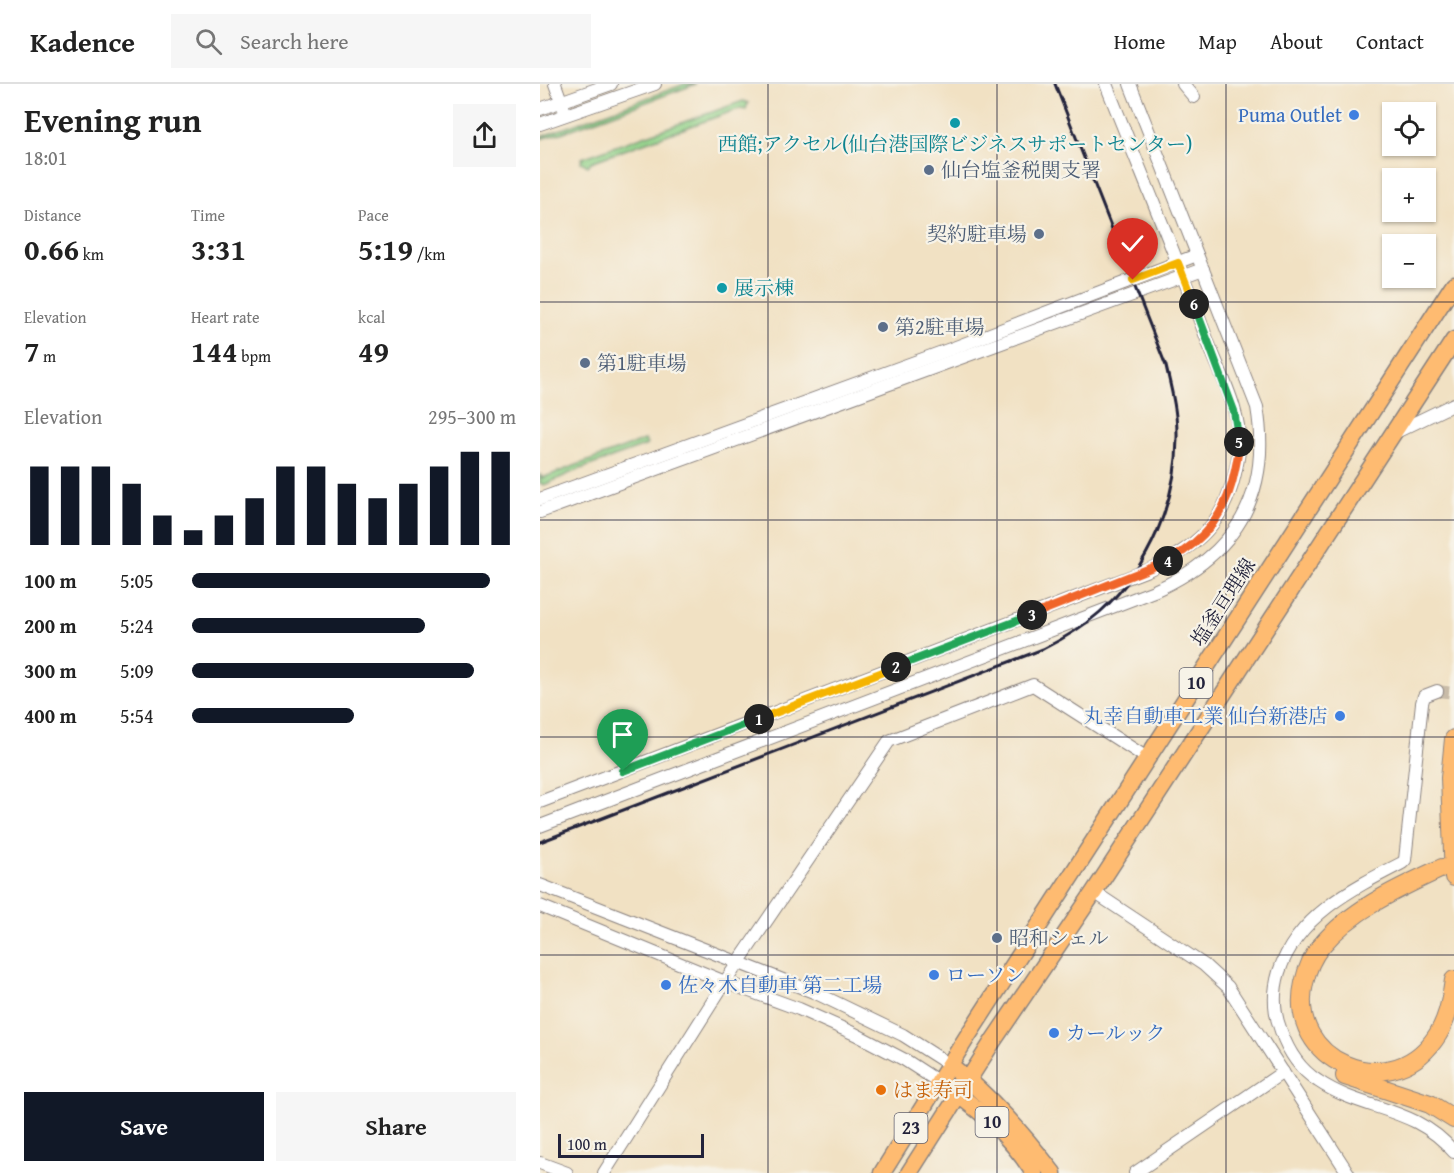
<!DOCTYPE html>
<meta charset="utf-8">
<style>
:root{--surface:#fff;--page:#f6f6f6;--text:#222;--muted:#767676;--line:#e0e0e0;--accent:#111827}
body{margin:0;font-family:"Gentium Book Plus","Noto Serif JP",serif;background:var(--page);color:var(--text);height:100vh;display:flex;flex-direction:column;font-size:22px;white-space:nowrap}
*{box-sizing:border-box;margin:0}
p{font-size:20px;color:var(--muted)}
.icon{flex:none;width:33px;height:33px;fill:none;stroke:currentColor;stroke-width:2;stroke-linecap:round;stroke-linejoin:round}
.map{position:relative;flex:1;overflow:hidden}
.details{display:flex;flex-direction:column;background:var(--surface);width:540px}
.details>*{flex:none}
.fabs{position:absolute;left:842px;top:18px;display:grid;gap:12px}
.fabs a{display:grid;place-items:center;width:54px;height:54px;border-radius:0px;background:var(--surface);box-shadow:0 2px 4px #0004;font-size:30px}
.scale{position:absolute;left:18px;bottom:15px;width:146px;box-sizing:border-box;padding-left:6px;border:3px solid #22223b;border-top:0;font-size:16px;line-height:21px;white-space:nowrap;color:#22223b;-webkit-text-stroke:4px #f7f3e8;paint-order:stroke}
.pin{position:absolute;display:grid;place-items:center;width:51px;height:51px;color:#fff;margin:-62px -26px;border-radius:50% 50% 50% 0;rotate:-45deg;box-shadow:0 0 6px #0007}
.pin .icon{rotate:45deg}
.km{position:absolute;width:30px;height:30px;margin:-15px;border-radius:50%;background:#222;color:#fff;font-size:16px;line-height:30px;text-align:center}
.round{display:grid;place-items:center;flex:none;width:63px;height:63px;border-radius:0px;background:var(--page)}
.head{display:flex;align-items:center;justify-content:space-between;height:102px;padding:0 24px}
h1{font-size:33px;font-weight:800;line-height:45px}
.metrics{display:grid;grid-template-columns:repeat(3,1fr);gap:9px;height:102px;padding:6px 24px}
.metrics div{display:grid;align-content:center}
.metrics b{font-size:30px;font-weight:800}
.metrics small{font-size:16px;font-weight:400}
.metrics p{font-size:16px}
.chart{height:168px;padding:12px 24px}
.chart p{display:flex;justify-content:space-between}
.chart svg{width:100%;height:108px;margin-top:6px;stroke:var(--accent);stroke-width:6}
.button{display:flex;gap:12px;margin-top:auto;padding:12px 24px}
.button a{flex:1;height:69px;border-radius:0px;background:var(--accent);color:#fff;font-size:24px;font-weight:800;line-height:69px;text-align:center}
.button a+a{background:var(--page);color:var(--text)}
ul{padding:0 24px;list-style:none;font-size:20px}
li{display:grid;grid-template-columns:96px 72px 1fr;align-items:center;height:45px}
li i{height:15px;border-radius:8px;background:var(--accent)}
header{display:flex;align-items:center;gap:36px;box-sizing:border-box;height:84px;padding:0 30px;background:var(--surface);border-bottom:2px solid var(--line)}
header strong{font-size:28px}
nav{display:flex;gap:33px;margin-inline-start:auto;font-size:21px}
.search{width:420px;height:54px;background:var(--page);display:flex;align-items:center;gap:15px;box-sizing:border-box;padding:0 21px;border-radius:0px;color:var(--muted);font-size:22px}
main{display:flex;flex:1;min-height:0}
.map>svg:first-child{display:block}
.green{fill:#93d389;stroke:#5a7a62;stroke-width:1.5}
.lines{fill:none;stroke-linecap:round;stroke-linejoin:round}
.minor-tunnel{stroke:#c8bba8;stroke-width:12;stroke-dasharray:12 6;stroke-linecap:butt}
.minor-casing{stroke:#8a827f;stroke-width:14}
.major-casing{stroke:#8a827f;stroke-width:19}
.highway-casing{stroke:#8a827f;stroke-width:20}
.minor{stroke:#fff;stroke-width:12}
.major{stroke:#febb71;stroke-width:16}
.highway{stroke:#febb71;stroke-width:18}
.rail{stroke:#22223b;stroke-width:3}
.split-1-casing{stroke:#fff;stroke-width:12}
.split-2-casing{stroke:#fff;stroke-width:12}
.split-3-casing{stroke:#fff;stroke-width:12}
.split-4-casing{stroke:#fff;stroke-width:12}
.split-5-casing{stroke:#fff;stroke-width:12}
.split-6-casing{stroke:#fff;stroke-width:12}
.split-7-casing{stroke:#fff;stroke-width:12}
.split-1{stroke:#22a559;stroke-width:8}
.split-2{stroke:#f5b400;stroke-width:8}
.split-3{stroke:#22a559;stroke-width:8}
.split-4{stroke:#f0652b;stroke-width:8}
.split-5{stroke:#f0652b;stroke-width:8}
.split-6{stroke:#22a559;stroke-width:8}
.split-7{stroke:#f5b400;stroke-width:8}
.grid{fill:none;stroke:#22223b;stroke-width:1.5;stroke-opacity:0.55}
.shop-dot{fill:#3f7fe0;stroke:#f7f3e8;stroke-width:2}
.culture-dot{fill:#0f9aa8;stroke:#f7f3e8;stroke-width:2}
.service-dot{fill:#5c6f8a;stroke:#f7f3e8;stroke-width:2}
.food-dot{fill:#e8710a;stroke:#f7f3e8;stroke-width:2}
.labels{text-anchor:middle;stroke-width:4.5;stroke-linejoin:round;paint-order:stroke}
.shield{fill:#f7f3e8;stroke:#62616f;stroke-width:1.5}
.shield-label{font-size:18px;font-weight:bold;fill:#22223b}
.shop-label{font-size:20px;fill:#366cbe;stroke:#f7f3e8;text-anchor:start}
.culture-label{font-size:20px;fill:#0d838f;stroke:#f7f3e8}
.service-label{font-size:20px;fill:#4e5e75;stroke:#f7f3e8;text-anchor:start}
.street-label{font-size:20px;fill:#22223b;stroke:#f7f3e8}
.food-label{font-size:20px;fill:#c56008;stroke:#f7f3e8;text-anchor:start}
</style>
<header>
<strong>Kadence</strong>
<div class="search"><svg class="icon" aria-label="search" viewBox="0 0 24 24"><circle cx="10" cy="10" r="6"/><path d="M15 15l6 6"/></svg>Search here</div>
<nav><a>Home</a><a>Map</a><a>About</a><a>Contact</a></nav>
</header>
<main>
<section class="details">
<div class="head"><div><h1>Evening run</h1><p>18:01</p></div><a class="round"><svg class="icon" aria-label="share" viewBox="0 0 24 24"><path d="M12 15V3M7 8l5-5 5 5M5 13v7h14v-7"/></svg></a></div>
<div class="metrics">
<div><p>Distance</p><b>0.66<small> km</small></b></div>
<div><p>Time</p><b>3:31</b></div>
<div><p>Pace</p><b>5:19<small> /km</small></b></div>
</div>
<div class="metrics">
<div><p>Elevation</p><b>7<small> m</small></b></div>
<div><p>Heart rate</p><b>144<small> bpm</small></b></div>
<div><p>kcal</p><b>49</b></div>
</div>
<div class="chart"><p><span>Elevation</span>295–300 m</p>
<svg viewBox="0 0 160 44" preserveAspectRatio="none"><path d="M5 44V12M15 44V12M25 44V12M35 44V19M45 44V32M55 44V38M65 44V32M75 44V25M85 44V12M95 44V12M105 44V19M115 44V25M125 44V19M135 44V12M145 44V6M155 44V6"/></svg>
</div>
<ul>
<li><b>100 m</b>5:05<i style="width:92%"></i></li>
<li><b>200 m</b>5:24<i style="width:72%"></i></li>
<li><b>300 m</b>5:09<i style="width:87%"></i></li>
<li><b>400 m</b>5:54<i style="width:50%"></i></li>
</ul>
<div class="button"><a>Save</a><a>Share</a></div>
</section>
<div class="map">
<svg width="914" height="1089" viewBox="0 0 914 1089">
<rect width="100%" height="100%" fill="#f7f3e8"/>
<filter id="ink" filterUnits="userSpaceOnUse"><feTurbulence type="fractalNoise" baseFrequency=".0167" numOctaves="2"/><feDisplacementMap in="SourceGraphic" scale="12" xChannelSelector="R" yChannelSelector="G"/><feConvolveMatrix kernelMatrix="1 2 1 2 8 2 1 2 1" color-interpolation-filters="sRGB"/></filter>
<filter id="wash" filterUnits="userSpaceOnUse"><feTurbulence type="fractalNoise" baseFrequency=".008" numOctaves="4" result="noise"/><feDisplacementMap in="SourceGraphic" scale="24" xChannelSelector="R" yChannelSelector="G"/><feGaussianBlur stdDeviation="1.35" result="paint"/><feColorMatrix in="noise" values="0 0 0 0 0 0 0 0 0 0 0 0 0 0 0 0 0 1.4 0 .05"/><feComposite in="paint" operator="in"/></filter>
<g filter="url(#wash)">
<rect width="100%" height="100%" fill="#f1e1c3"/>
<g class="green">
<polygon points="145,0 156,0 21,49 0,55 0,53"/>
<polygon points="203,17 208,19 206,25 201,24 51,78 48,82 41,78 42,74"/>
<polygon points="105,356 107,361 35,387 4,401 0,399 0,390 2,394"/>
</g>
</g>
<g filter="url(#ink)">
<g class="lines">
<polyline class="minor-tunnel" points="897,607 914,609"/>
<defs>
<g id="minor">
<polyline points="15,0 24,25"/>
<polyline points="643,0 654,13"/>
<polyline points="0,25 71,0"/>
<polyline points="0,40 115,0"/>
<polyline points="856,348 914,320"/>
<polyline points="0,415 416,263 657,171"/>
<polyline points="0,428 663,185"/>
<path d="M 897,607 L 884,612 L 882,619 L 865,776 L 862,779 C 813,804 757,832 739,888 C 733,908 733,927 741,947 C 748,967 759,985 778,997 C 824,1028 874,1021 914,1068"/>
<path d="M 0,718 L 608,486 C 665,460 691,431 699,367 C 703,331 681,291 668,258 C 636,171 600,86 566,0"/>
<path d="M 0,742 L 614,507 C 695,471 732,412 717,323 L 590,0"/>
<polyline points="0,801 276,909 363,951 410,981"/>
<polyline points="554,808 664,881 688,903 808,1089"/>
<polyline points="0,822 185,898 259,925 315,950 365,976 399,998"/>
<polyline points="0,1079 27,1089"/>
<polyline points="64,1089 185,898 349,657 493,601 607,674"/>
<polyline points="595,1089 743,988"/>
</g>
<g id="major">
<path d="M 410,981 C 450,1012 482,1049 513,1089"/>
<path d="M 399,998 C 438,1023 469,1050 494,1089"/>
<polyline points="342,1089 427,953 914,200"/>
<polyline points="369,1089 453,957 554,808 914,256"/>
</g>
<g id="highway">
<polyline points="914,655 910,694 914,793"/>
<path d="M 902,784 C 859,804 812,825 781,862 C 772,873 767,885 764,899 C 746,977 848,1020 894,956 C 907,939 911,917 914,896"/>
<polyline points="805,992 890,1020 914,1035"/>
</g>
</defs>
<use href="#minor" class="minor-casing"/>
<use href="#major" class="major-casing"/>
<use href="#highway" class="highway-casing"/>
<use href="#minor" class="minor"/>
<use href="#major" class="major"/>
<use href="#highway" class="highway"/>
<path class="rail" d="M 0,758 L 503,565 C 523,555 543,543 560,528 C 610,483 638,415 637,349 C 637,326 631,304 626,282 L 515,0"/>
</g>
</g>
<g class="lines" filter="url(#ink)">
<defs>
<polyline id="split-1" points="83,687 219,635"/>
<polyline id="split-2" points="219,635 356,583"/>
<polyline id="split-3" points="356,583 492,531"/>
<polyline id="split-4" points="492,531 628,477"/>
<path id="split-5" d="M 628,477 C 665,456 687,429 695,386 C 697,377 699,368 699,358"/>
<polyline id="split-6" points="654,220 694,327 699,358"/>
<polyline id="split-7" points="593,196 638,179 654,220"/>
</defs>
<use href="#split-1" class="split-1-casing"/>
<use href="#split-2" class="split-2-casing"/>
<use href="#split-3" class="split-3-casing"/>
<use href="#split-4" class="split-4-casing"/>
<use href="#split-5" class="split-5-casing"/>
<use href="#split-6" class="split-6-casing"/>
<use href="#split-7" class="split-7-casing"/>
<use href="#split-1" class="split-1"/>
<use href="#split-2" class="split-2"/>
<use href="#split-3" class="split-3"/>
<use href="#split-4" class="split-4"/>
<use href="#split-5" class="split-5"/>
<use href="#split-6" class="split-6"/>
<use href="#split-7" class="split-7"/>
</g>
<path class="grid" d="M 228,0 L 228,1089M 457,0 L 457,1089M 686,0 L 686,1089M 0,218 L 914,218M 0,436 L 914,436M 0,653 L 914,653M 0,871 L 914,871"/>
<g class="shop-dot">
<circle cx="814" cy="31" r="6"/>
<circle cx="800" cy="632" r="6"/>
<circle cx="394" cy="891" r="6"/>
<circle cx="126" cy="901" r="6"/>
<circle cx="514" cy="949" r="6"/>
</g>
<g class="culture-dot">
<circle cx="415" cy="39" r="6"/>
<circle cx="182" cy="204" r="6"/>
</g>
<g class="service-dot">
<circle cx="389" cy="86" r="6"/>
<circle cx="499" cy="150" r="6"/>
<circle cx="343" cy="243" r="6"/>
<circle cx="45" cy="279" r="6"/>
<circle cx="457" cy="854" r="6"/>
</g>
<circle class="food-dot" cx="341" cy="1006" r="6"/>
<g class="labels">
<g class="shield">
<rect x="639.5" y="584" width="33" height="30" rx="4.5"/>
<rect x="435.5" y="1023" width="33" height="30" rx="4.5"/>
<rect x="354.5" y="1029" width="33" height="30" rx="4.5"/>
</g>
<g class="shield-label">
<text x="656" y="605">10</text>
<text x="452" y="1044">10</text>
<text x="371" y="1050">23</text>
</g>
<g class="shop-label">
<text x="802" y="38" text-anchor="end">Puma Outlet</text>
<text x="788" y="639" text-anchor="end">丸幸自動車工業 仙台新港店</text>
<text x="406" y="898">ローソン</text>
<text x="138" y="908">佐々木自動車 第二工場</text>
<text x="526" y="956">カールック</text>
</g>
<g class="culture-label">
<text x="415" y="67">西館;アクセル(仙台港国際ビジネスサポートセンター)</text>
<text x="194" y="211" text-anchor="start">展示棟</text>
</g>
<g class="service-label">
<text x="401" y="93">仙台塩釜税関支署</text>
<text x="487" y="157" text-anchor="end">契約駐車場</text>
<text x="355" y="250">第2駐車場</text>
<text x="57" y="286">第1駐車場</text>
<text x="469" y="861">昭和シェル</text>
</g>
<g class="street-label">
<text transform="translate(683 518) rotate(-57)" y="7">塩釜亘理線</text>
</g>
<g class="food-label">
<text x="353" y="1013">はま寿司</text>
</g>
</g>
</svg>
<div class="fabs">
<a><svg class="icon" aria-label="locate" viewBox="0 0 24 24"><circle cx="12" cy="12" r="6"/><path d="M12 2v4M12 18v4M2 12h4M18 12h4"/></svg></a>
<a>+</a>
<a>−</a>
</div>
<div class="scale">100 m</div>
<div class="pin" style="left:83px;top:687px;background:#1e9e55"><svg class="icon" aria-label="arrive" viewBox="0 0 24 24"><path d="M6 21V4h12l-3 4 3 4H6"/></svg></div>
<div class="pin" style="left:593px;top:196px;background:#d93025"><svg class="icon" aria-label="check" viewBox="0 0 24 24"><path d="M5 12l5 5 9-10"/></svg></div>
<b class="km" style="left:219px;top:635px">1</b>
<b class="km" style="left:356px;top:583px">2</b>
<b class="km" style="left:492px;top:531px">3</b>
<b class="km" style="left:628px;top:477px">4</b>
<b class="km" style="left:699px;top:358px">5</b>
<b class="km" style="left:654px;top:220px">6</b>
</div>
</main>
